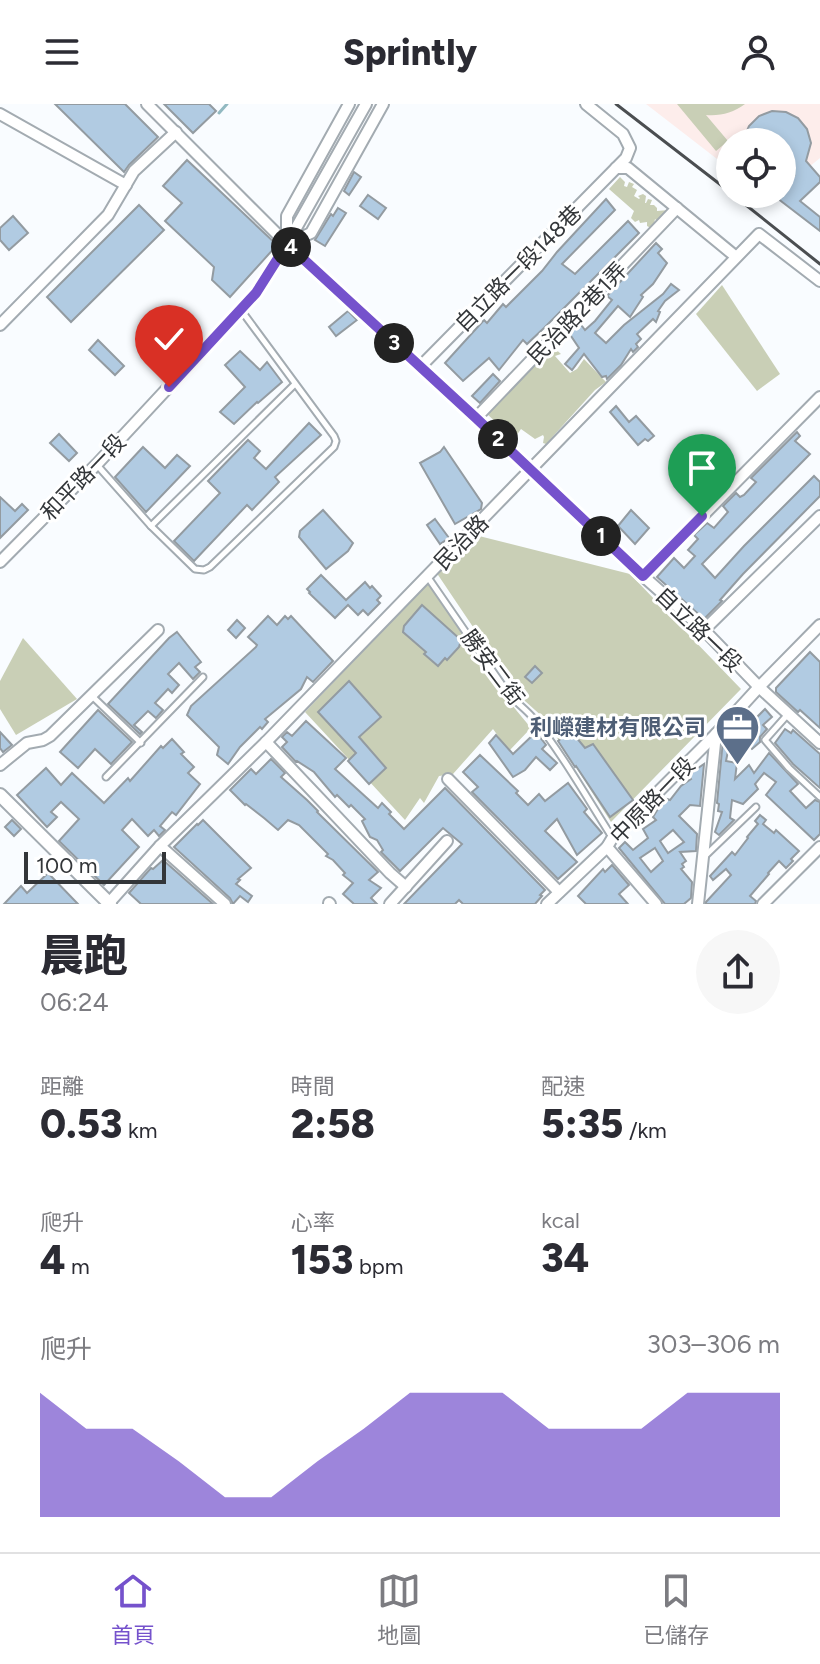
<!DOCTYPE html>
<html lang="zh-TW">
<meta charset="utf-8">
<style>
:root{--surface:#fff;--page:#f7f7f7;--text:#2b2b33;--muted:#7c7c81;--line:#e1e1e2;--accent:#7552cc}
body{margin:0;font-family:Figtree,"Noto Sans TC",sans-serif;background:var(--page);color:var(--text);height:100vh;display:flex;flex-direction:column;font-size:30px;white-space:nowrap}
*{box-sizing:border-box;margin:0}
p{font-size:26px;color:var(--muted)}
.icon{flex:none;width:44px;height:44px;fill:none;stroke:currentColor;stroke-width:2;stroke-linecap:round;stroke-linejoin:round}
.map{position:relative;height:800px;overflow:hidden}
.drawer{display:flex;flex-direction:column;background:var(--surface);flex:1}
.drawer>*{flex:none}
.buttons{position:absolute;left:716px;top:24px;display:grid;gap:16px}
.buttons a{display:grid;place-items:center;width:80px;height:80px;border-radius:50%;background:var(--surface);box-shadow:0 4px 12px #0003;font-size:40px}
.scale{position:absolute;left:24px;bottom:20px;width:142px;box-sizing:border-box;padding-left:8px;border:4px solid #333639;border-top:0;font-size:22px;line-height:28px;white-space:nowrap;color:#333639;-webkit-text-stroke:6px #fff;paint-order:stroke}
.pin{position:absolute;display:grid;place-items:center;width:68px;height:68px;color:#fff;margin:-82px -34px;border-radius:50% 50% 50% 0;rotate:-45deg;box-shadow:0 0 8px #0007}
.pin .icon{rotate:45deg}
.km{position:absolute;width:40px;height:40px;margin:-20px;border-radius:50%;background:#222;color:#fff;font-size:22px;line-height:40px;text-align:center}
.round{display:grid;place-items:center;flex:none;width:84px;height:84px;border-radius:42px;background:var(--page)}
.summary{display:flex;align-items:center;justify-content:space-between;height:136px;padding:0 40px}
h1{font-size:44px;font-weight:800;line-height:60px}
.figures{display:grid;grid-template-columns:repeat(3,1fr);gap:12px;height:136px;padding:8px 40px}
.figures div{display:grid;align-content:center}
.figures b{font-size:40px;font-weight:800}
.figures small{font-size:22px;font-weight:400}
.figures p{font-size:22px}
.chart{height:224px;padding:16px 40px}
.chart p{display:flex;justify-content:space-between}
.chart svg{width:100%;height:144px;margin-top:8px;fill:var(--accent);opacity:.7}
header{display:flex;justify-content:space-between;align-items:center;height:104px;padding:0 40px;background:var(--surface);font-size:36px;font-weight:800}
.tab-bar{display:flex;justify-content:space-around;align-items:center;height:112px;border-top:2px solid var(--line);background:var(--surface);font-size:22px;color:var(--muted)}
.tab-bar a{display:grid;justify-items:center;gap:4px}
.tab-bar .active{color:var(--accent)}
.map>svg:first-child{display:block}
.education{fill:#fdedeb}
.green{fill:#c9cfb6}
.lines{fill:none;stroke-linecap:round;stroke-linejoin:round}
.stream{stroke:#92b9c1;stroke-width:3}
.building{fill:#b1cbe2;stroke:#939ba1;stroke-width:2;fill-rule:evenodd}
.service-casing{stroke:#a3abb1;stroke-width:9}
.minor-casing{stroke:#a3abb1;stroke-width:14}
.tertiary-casing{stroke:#a3abb1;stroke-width:16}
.service{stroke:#fff;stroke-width:5}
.minor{stroke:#fff;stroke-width:10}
.tertiary{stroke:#fff;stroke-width:12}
.rail{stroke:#4b4e51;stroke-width:3}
.route-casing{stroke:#fff;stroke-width:16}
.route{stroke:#7552cc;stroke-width:10}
.labels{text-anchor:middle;stroke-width:6;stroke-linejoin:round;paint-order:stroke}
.street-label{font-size:22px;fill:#333639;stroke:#fff}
.service-label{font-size:22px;font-weight:bold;fill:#4e5e75;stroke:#fff;text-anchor:end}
</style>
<header><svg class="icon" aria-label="menu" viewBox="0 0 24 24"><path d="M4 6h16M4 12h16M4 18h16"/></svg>Sprintly<svg class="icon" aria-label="person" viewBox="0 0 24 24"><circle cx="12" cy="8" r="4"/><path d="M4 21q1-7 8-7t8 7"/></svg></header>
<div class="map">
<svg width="820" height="800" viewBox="0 0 820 800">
<rect width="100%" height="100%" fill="#f9fcff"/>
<polygon class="education" points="646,0 820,0 820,54 782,85 782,38 730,38 730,65"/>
<g class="green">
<path d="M 677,0 L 745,0 C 733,9 721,12 706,11 L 728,37 L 716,47 Z"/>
<polygon points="620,73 625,78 624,82 627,83 629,78 634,80 632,83 637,86 634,92 639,95 640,94 638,92 643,90 646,92 645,99 646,99 648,95 652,96 650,101 654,101 657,104 657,107 669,106 660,120 655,115 653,125 647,122 647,118 640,119 639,116 635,118 631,114 634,107 609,85"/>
<polygon points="722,181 780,270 757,287 696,210"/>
<polygon points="551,241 561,250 555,252 570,269 577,265 584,255 606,278 595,286 546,340 543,339 544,333 543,331 535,335 521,325 514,335 487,310"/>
<polygon points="479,432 630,470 741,585 611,718 545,615 525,597 502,566 434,465"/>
<polygon points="428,479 507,595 531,624 509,647 493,625 453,670 439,672 424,699 420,694 405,716 305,608"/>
<polygon points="23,534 77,595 16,631 0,605 0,577"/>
</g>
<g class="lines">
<polyline class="stream" points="219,9 227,0"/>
</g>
<g class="building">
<polygon points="55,0 125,0 158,33 129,61 124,68"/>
<polygon points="164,0 209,0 216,7 193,29"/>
<polygon points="772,7 786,8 798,14 807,25 811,39 806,57 820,73 820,78 800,97 820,113 820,127 777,94 782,90 794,72 782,73 782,38 742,38 749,22 759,12"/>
<polygon points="187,56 277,141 230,193 212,176 214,163 165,117 182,99 163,82"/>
<polygon points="354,68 361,73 349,91 344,87"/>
<polygon points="368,91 386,104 378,115 360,102"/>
<polygon points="606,95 615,106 562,160 575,170 628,117 639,129 544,224 527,240 523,236 499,266 489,254 463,277 445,259 484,216 487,219 503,200 506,203 542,167 557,148"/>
<polygon points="139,101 164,126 71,218 47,193"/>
<polygon points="338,104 346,109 325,142 315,136 331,110 333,112"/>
<polygon points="13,112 28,129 9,146 0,136 0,124"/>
<polygon points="656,139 662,145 658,149 667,159 653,180 641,191 643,193 630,213 618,202 595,229 606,239 624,221 663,190 671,180 679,186 665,197 658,207 660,208 656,218 653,215 637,230 641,235 636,240 638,243 633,248 631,245 621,261 607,275 606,272 602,273 584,250 572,266 565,260 579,244 569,229 579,218 585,226 595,217 612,196 607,192"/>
<polygon points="348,207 357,216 336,232 329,223"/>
<polygon points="98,236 124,262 115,271 89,246"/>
<polygon points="240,247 260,266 267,258 282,278 258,299 257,298 234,320 220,308 245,283 225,261"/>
<polygon points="493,270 500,277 480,299 472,292"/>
<polygon points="616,302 629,318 636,312 654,332 648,337 645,335 638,341 610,308"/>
<polygon points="309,319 321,331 275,373 279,378 252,406 247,401 194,457 174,437 220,389 208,377 248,336 260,347 254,354 266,365"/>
<polygon points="797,328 800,332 795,337 810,350 702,460 715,474 744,442 814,372 820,378 820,392 743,470 720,496 722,497 704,515 657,473 674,454 684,464 695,452 688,446 698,435 694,431 707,419 714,424 728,408 723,402 736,389 740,393 744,391 756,378 751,374"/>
<polygon points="59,330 77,349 69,357 50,339"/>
<polygon points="143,343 165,364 177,351 190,362 146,408 115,373"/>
<polygon points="444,343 482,399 481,405 455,420 420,359 440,348"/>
<polygon points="0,393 15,407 22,400 28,406 0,434"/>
<polygon points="323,406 353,439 348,447 326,465 299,433 300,427"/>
<polygon points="631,406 649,424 635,440 618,422"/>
<polygon points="435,415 449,434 440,440 427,421"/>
<polygon points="321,471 346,496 365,478 370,484 372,482 381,492 377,496 380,499 368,511 363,506 358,511 348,501 335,514 309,489 310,488 307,485"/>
<polygon points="422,501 461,536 459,543 447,556 445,554 438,562 424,550 426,548 403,528 404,522"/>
<polygon points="268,512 277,521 285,512 288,515 291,512 333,557 313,578 307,573 301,585 265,615 268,618 262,625 260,623 240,643 228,660 217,651 219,643 187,611 191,602 256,543 257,541 248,533"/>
<polygon points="237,516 245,524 236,534 228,526"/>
<polygon points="177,528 201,558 195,563 200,568 193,575 179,559 168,570 179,581 172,589 168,585 155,599 163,606 156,614 148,607 134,621 142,628 140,630 108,600 169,534"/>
<polygon points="810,548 820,558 820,624 800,606 798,608 776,588 776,584"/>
<polygon points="535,562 542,569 532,579 525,573"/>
<polygon points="349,577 381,613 359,633 386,664 369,680 348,657 356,649 318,608"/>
<polygon points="765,605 772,613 763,621 767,625 760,633 760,638 752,645 745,638 740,644 733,637 740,630 736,625 751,609 756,614"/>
<polygon points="98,606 132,638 111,660 95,645 78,664 60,648"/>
<polygon points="306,617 346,654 335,665 378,704 382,699 391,708 389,710 404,725 445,684 545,786 540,791 542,792 535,800 463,800 459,796 455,800 404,800 462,740 443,724 400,767 381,748 383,746 377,736 370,733 362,717 365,715 351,701 349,703 337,691 335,693 314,668 297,657 296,658 282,643 287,638 282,633 287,628 292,632"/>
<polygon points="785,625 791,629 793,626 820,650 820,684 793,660 775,639"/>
<polygon points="571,627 585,644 593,640 633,696 610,713 576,662 575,663 558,637"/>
<polygon points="0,628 12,641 3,648 0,644"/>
<polygon points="536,628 546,641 542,645 557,659 550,666 536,653 525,666 513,673 489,639 496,631 513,650"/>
<polygon points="172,635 184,648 181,650 194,663 188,669 200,680 176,711 172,708 160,722 165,726 159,732 154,726 148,732 132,715 122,726 139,743 104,781 59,737 79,715 61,698 51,708 57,713 47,723 17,691 46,664 61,681 72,669 104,699 128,674 130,677 161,642 163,644"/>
<polygon points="723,636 730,637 726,657 737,659 735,675 749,661 754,669 769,649 798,680 790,687 806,704 815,696 820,698 820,730 814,736 766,691 776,678 764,669 755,680 758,685 743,700 732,696 730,714 734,716 719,731 715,728 722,708 718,707 719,700 717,699"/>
<polygon points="480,651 518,687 516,689 528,701 539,690 545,697 568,679 587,705 584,708 602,729 577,751 557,715 545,727 577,758 558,775 472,688 478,683 463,668"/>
<polygon points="271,655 285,669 281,673 307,696 318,707 317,708 378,768 369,776 381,784 371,794 377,800 354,800 343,790 353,779 343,771 345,769 333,756 326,752 328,750 299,721 288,716 278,726 264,714 246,700 245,701 230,686 251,665 256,670"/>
<path d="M 704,660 L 700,702 L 690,701 L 679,712 L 697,730 L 696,747 L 680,748 L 686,757 L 682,760 L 684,763 L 681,765 L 692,778 L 691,794 L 684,800 L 665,800 L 619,744 L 625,738 L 633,746 L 648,734 L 643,725 L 656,716 L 653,713 L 659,703 L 667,695 L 670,696 L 681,682 L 691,675 L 688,671 ZM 673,726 L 684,738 L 668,749 L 660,737 ZM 655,744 L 663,757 L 651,768 L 640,754 Z"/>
<polygon points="760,711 766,716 763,720 774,729 776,726 799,747 791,755 793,757 786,764 779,757 768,769 769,770 750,792 756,797 755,800 706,800 706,798 731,771 726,765 713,776 710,772 732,748 735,751 748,734 747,733 758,720 755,717"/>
<polygon points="12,716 21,725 14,732 5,723"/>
<polygon points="203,716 251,764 238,775 240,776 236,780 252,792 248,798 240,792 233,800 230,794 174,743 197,720 198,721"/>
<polygon points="163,756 213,800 141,800 129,789 151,764 153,765"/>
<polygon points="612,761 629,781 619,790 628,800 586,800 578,792 603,765 605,768"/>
<polygon points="48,769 78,800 4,800 21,782 27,789"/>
</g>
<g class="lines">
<defs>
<g id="service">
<polyline points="97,361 151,422 195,465 204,466 210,463 334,343 336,337 334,332 241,206"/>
<polyline points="151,422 295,280"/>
<path d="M 427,472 L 507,588 C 515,598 526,605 534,615 C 563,651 587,694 612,733"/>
<polyline points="92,592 141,639"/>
<polyline points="789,609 765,636 789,664 820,693"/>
<polyline points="106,673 203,573"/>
<polyline points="704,753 756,703"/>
</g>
<g id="minor">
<polyline points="147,0 287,140 476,314 643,472 704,526 759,583 820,639"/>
<polyline points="0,10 126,81"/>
<polyline points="616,64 628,64 735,152"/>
<polyline points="287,138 287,112 349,0"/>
<polyline points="287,140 311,129 383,0"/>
<polyline points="0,221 108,111 134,67 176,28"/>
<polyline points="420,263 626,54 630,44 623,30 586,0"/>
<polyline points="476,314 677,104"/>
<polyline points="0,458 97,360 256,189 287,140 366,0"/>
<polyline points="643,472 820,293"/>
<polyline points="704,526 820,412"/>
<polyline points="266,638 390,769 406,783"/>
<polyline points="0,661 27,639 43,636 50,632 158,526"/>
<polyline points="448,675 559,788"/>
<polyline points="160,742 225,800"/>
<polyline points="607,743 656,800"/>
<polyline points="329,799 330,800"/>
<polyline points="108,800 160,742 266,638 759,130 820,177"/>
<polyline points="390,800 447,737"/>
<polyline points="547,800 607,743 613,733 716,630 759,583 820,521"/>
<polyline points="698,800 716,630"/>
<polyline points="763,800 820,743"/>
</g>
<polyline id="tertiary" points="0,691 110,800"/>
</defs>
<use href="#service" class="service-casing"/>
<use href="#minor" class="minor-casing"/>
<use href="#tertiary" class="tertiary-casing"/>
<use href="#service" class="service"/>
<use href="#minor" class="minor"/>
<use href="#tertiary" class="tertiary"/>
<g class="rail">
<polyline points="616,0 730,88"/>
<polyline points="732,90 820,160"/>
</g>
</g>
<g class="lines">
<defs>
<polyline id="route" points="169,283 256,189 287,140 476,314 643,472 702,412"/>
</defs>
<use href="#route" class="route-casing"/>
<use href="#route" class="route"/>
</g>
<defs>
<symbol id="office-pin" viewBox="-11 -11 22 30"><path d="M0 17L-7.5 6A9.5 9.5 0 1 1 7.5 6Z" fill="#5c6f8a" stroke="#fff"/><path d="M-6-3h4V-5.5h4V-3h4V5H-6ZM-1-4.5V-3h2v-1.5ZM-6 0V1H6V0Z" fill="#fff"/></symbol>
</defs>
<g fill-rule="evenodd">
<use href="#office-pin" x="712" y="598" width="51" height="69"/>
</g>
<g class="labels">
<g class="street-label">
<text transform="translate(518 164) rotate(-45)" y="8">自立路一段148巷</text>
<text transform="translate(577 209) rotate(-46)" y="8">民治路2巷1弄</text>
<text transform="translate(83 373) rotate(-46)" y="8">和平路一段</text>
<text transform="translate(461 438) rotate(-46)" y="8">民治路</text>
<text transform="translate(699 525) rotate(44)" y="8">自立路一段</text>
<text transform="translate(493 563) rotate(53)" y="8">勝安二街</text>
<text transform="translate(652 696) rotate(-46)" y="8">中原路一段</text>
</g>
<g class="service-label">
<text x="706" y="631">利嶸建材有限公司</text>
</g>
</g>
</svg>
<div class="buttons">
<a><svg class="icon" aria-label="locate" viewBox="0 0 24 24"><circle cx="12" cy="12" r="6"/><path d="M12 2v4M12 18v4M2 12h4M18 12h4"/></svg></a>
</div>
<div class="scale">100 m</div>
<div class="pin" style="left:702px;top:412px;background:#1e9e55"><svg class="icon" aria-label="arrive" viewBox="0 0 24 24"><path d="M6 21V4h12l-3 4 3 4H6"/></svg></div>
<div class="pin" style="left:169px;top:283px;background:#d93025"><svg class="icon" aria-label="check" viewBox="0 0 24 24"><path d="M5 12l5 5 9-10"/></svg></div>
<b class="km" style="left:601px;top:432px">1</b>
<b class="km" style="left:498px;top:335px">2</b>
<b class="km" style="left:394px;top:239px">3</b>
<b class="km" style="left:291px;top:143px">4</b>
</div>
<section class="drawer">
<div class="summary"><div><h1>晨跑</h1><p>06:24</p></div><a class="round"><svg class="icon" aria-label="share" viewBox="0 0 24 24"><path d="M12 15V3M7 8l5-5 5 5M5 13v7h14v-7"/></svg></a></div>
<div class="figures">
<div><p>距離</p><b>0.53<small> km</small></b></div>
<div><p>時間</p><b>2:58</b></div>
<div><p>配速</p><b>5:35<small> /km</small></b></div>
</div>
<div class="figures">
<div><p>爬升</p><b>4<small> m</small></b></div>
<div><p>心率</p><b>153<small> bpm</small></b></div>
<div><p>kcal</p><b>34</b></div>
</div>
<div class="chart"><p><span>爬升</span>303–306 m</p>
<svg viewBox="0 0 160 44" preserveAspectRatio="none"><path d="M0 44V6L10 17L20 17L30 27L40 38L50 38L60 27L70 17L80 6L90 6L100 6L110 17L120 17L130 17L140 6L150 6L160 6V44z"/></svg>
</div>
</section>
<nav class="tab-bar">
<a class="active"><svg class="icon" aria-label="home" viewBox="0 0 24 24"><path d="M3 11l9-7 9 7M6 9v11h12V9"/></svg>首頁</a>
<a><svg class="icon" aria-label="map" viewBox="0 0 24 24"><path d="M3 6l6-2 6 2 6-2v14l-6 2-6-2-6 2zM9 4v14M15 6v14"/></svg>地圖</a>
<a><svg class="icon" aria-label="saved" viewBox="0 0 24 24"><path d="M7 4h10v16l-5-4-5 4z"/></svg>已儲存</a>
</nav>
